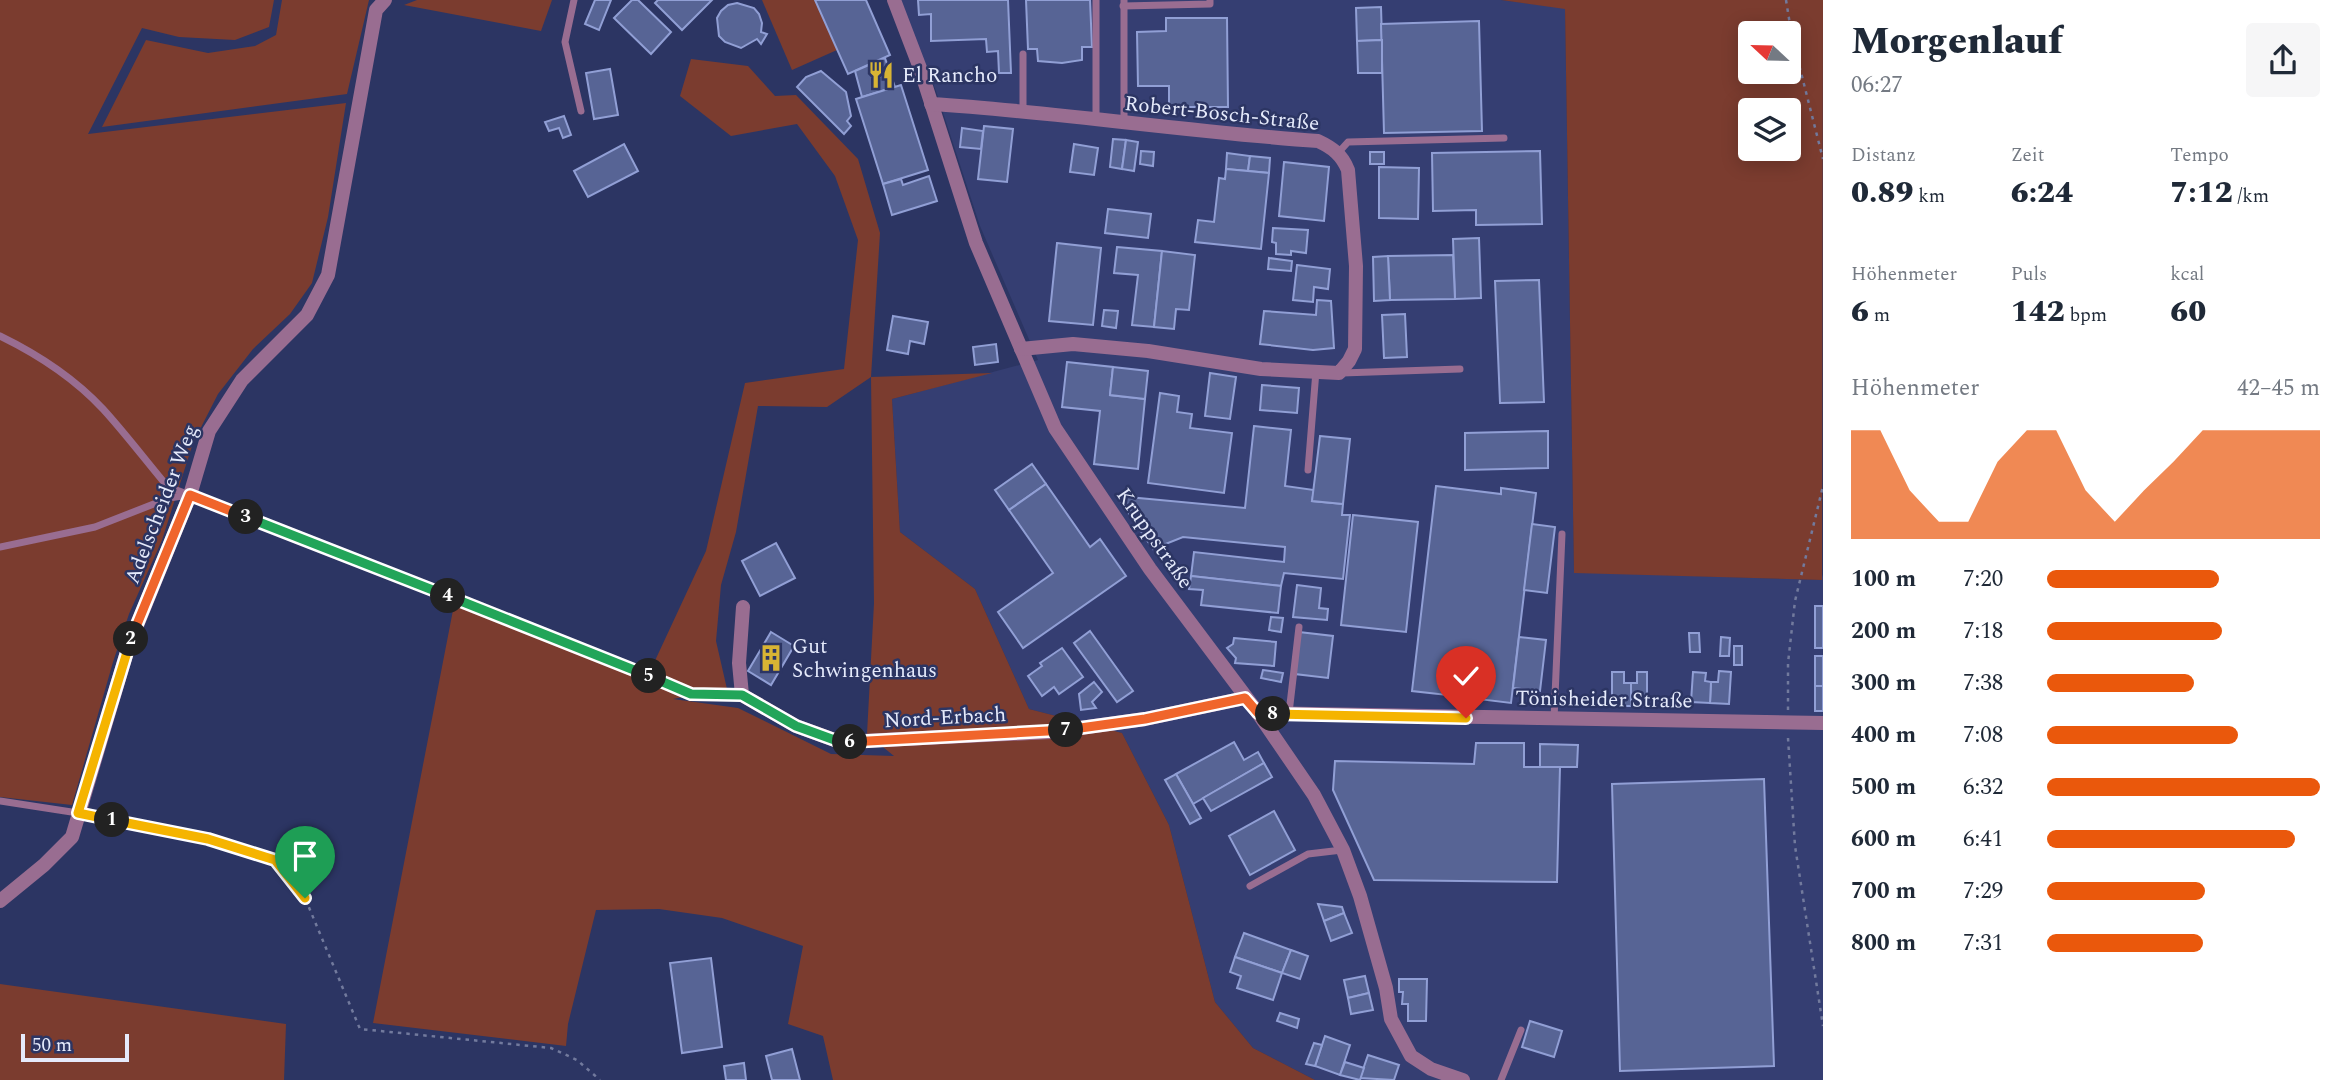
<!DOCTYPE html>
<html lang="de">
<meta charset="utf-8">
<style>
:root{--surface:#fff;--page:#f6f6f7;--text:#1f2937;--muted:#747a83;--accent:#ea580c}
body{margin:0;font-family:Spectral,serif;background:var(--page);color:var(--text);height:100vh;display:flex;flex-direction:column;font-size:26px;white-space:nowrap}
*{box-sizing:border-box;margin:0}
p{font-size:23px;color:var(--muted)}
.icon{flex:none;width:38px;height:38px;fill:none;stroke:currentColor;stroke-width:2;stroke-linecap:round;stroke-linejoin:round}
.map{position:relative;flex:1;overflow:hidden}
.details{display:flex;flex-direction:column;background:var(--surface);width:525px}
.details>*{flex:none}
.needle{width:46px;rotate:292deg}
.controls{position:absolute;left:1738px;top:21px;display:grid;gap:14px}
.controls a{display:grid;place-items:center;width:63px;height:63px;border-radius:7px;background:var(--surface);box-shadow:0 4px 18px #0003;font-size:35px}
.scale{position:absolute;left:21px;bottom:18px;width:108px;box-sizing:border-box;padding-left:7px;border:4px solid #e5eafb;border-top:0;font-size:19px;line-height:24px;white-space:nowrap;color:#e5eafb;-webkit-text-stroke:5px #2c3563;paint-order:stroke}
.pin{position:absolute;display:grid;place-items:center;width:60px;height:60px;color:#fff;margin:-72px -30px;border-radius:50% 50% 50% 0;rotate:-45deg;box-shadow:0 0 7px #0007}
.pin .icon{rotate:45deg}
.km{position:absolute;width:35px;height:35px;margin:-18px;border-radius:50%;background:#222;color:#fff;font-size:19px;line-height:35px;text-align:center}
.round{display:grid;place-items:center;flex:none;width:74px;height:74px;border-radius:7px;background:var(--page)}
.head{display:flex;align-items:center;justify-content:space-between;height:119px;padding:0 28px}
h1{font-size:38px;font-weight:800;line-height:52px}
.stats{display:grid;grid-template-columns:repeat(3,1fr);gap:10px;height:119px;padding:7px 28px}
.stats div{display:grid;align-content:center}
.stats b{font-size:30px;font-weight:800}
.stats small{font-size:19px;font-weight:400}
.stats p{font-size:19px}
.chart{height:196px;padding:14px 28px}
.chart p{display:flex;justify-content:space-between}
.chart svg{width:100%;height:126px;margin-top:7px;fill:var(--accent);opacity:.7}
ul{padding:0 28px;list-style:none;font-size:23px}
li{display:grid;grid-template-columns:112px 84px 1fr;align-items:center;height:52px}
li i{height:18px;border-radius:9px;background:var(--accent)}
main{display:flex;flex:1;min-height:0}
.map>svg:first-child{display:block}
.built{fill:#353e72}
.green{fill:#7b3c2f;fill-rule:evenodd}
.building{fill:#576495;stroke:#919fd5;stroke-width:2}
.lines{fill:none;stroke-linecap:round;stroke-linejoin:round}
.path{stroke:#727a9d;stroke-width:2.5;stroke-dasharray:3.5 5;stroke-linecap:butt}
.service{stroke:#996d91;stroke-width:7}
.minor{stroke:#996d91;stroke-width:14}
.split-1-casing{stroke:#fff;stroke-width:14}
.split-2-casing{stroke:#fff;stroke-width:14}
.split-3-casing{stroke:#fff;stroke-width:14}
.split-4-casing{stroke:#fff;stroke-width:14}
.split-5-casing{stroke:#fff;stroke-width:14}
.split-6-casing{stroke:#fff;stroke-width:14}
.split-7-casing{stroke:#fff;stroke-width:14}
.split-8-casing{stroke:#fff;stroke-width:14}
.split-9-casing{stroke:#fff;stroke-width:14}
.split-1{stroke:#f5b400;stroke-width:9}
.split-2{stroke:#f5b400;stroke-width:9}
.split-3{stroke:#f0652b;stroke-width:9}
.split-4{stroke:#22a559;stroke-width:9}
.split-5{stroke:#22a559;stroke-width:9}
.split-6{stroke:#22a559;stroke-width:9}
.split-7{stroke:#f0652b;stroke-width:9}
.split-8{stroke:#f0652b;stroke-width:9}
.split-9{stroke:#f5b400;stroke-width:9}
.labels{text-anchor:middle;stroke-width:5;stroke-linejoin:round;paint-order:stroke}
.poi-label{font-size:21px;fill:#e5eafb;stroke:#2c3563;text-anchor:start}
.street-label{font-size:21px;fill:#e5eafb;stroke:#2c3563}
</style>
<main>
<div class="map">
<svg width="1823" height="1080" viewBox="0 0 1823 1080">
<rect width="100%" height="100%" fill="#2c3563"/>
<polygon class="built" points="899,0 1501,0 1565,8 1574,572 1821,580 1823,574 1823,1080 1315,1080 1253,1048 1215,1002 1169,825 1122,733 1029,709 975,589 900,532 892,399 1038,360 980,226 936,91"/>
<g class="green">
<polygon points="0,0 274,0 269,27 235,40 179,37 142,28 88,134 346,103 328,217 312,283 290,314 253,349 218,394 193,443 162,540 129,614 113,662 72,805 0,797"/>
<polygon points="282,0 369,0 347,94 102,127 146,40 208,53 255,46 276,35"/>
<polygon points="417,0 552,0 541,31 404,5"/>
<polygon points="762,0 815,0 837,50 792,70"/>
<path d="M 1501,0 L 1823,0 L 1822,580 L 1574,573 L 1565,9 ZM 1750,33 L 1788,33 L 1788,72 L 1750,72 ZM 1750,110 L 1788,110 L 1788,149 L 1750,149 Z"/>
<path d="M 691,59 L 748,66 L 775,96 L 796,95 L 858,159 L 880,233 L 871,377 L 992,373 L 892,399 L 900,532 L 975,589 L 1029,709 L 1122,733 L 1169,825 L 1215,1002 L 1253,1048 L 1315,1080 L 833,1080 L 823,1036 L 788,1024 L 803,946 L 722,918 L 659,909 L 596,910 L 568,1024 L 566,1046 L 373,1023 L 454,605 L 646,680 L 706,551 L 745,383 L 844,369 L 858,240 L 835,176 L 797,124 L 731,136 L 680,96 ZM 871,377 L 874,603 L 867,734 L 894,756 L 831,754 L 738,708 L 673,699 L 727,689 L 716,641 L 721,585 L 736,532 L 758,406 L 827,407 Z"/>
<polygon points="0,984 286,1024 284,1080 0,1080"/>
</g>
<g class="building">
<polygon points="595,0 611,0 599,30 585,24"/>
<polygon points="632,0 638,0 671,32 651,54 614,18"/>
<polygon points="658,0 712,0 682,30 655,3"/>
<polygon points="815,0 866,0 890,55 848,74"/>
<polygon points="918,0 1008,0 1011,73 999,73 998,51 987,52 986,39 931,41 931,14 919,15"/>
<polygon points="1026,0 1090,0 1092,47 1082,47 1082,60 1062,63 1038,61 1037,49 1028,49"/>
<polygon points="737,3 754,8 759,14 762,23 761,32 767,34 761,44 757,39 741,48 725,42 719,36 717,18 721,11 728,5"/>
<polygon points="1381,7 1382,40 1357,41 1356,8"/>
<polygon points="1166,18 1227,18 1228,107 1169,107 1169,86 1138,86 1137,32 1166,31"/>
<polygon points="1479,21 1482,131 1384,133 1381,24"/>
<polygon points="1382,40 1382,73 1358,73 1357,41"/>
<polygon points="885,58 895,87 862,97 855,71"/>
<polygon points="610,69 618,115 594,119 586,73"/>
<polygon points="821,71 846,92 851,116 847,121 851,126 844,134 797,87 806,77"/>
<polygon points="901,85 928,170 883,184 856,99"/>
<polygon points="564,116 571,135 563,138 559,128 549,131 545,122"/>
<polygon points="984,126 1013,129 1007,182 978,179"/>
<polygon points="962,128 983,131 981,149 960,147"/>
<polygon points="1113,139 1126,140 1122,169 1110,167"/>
<polygon points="1126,140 1138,142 1134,171 1122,169"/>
<polygon points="624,144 638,171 588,197 574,171"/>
<polygon points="1074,144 1098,148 1094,175 1070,172"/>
<polygon points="1141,151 1154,152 1153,166 1140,164"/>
<polygon points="1540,151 1542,224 1476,225 1476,210 1433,211 1432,153"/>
<rect x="1370" y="152" width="14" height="12"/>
<polygon points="1227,153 1250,156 1248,171 1226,169"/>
<polygon points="1250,156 1270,158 1269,173 1248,171"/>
<polygon points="1284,162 1329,167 1324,221 1279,216"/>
<polygon points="1379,167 1419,168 1418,219 1379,218"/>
<polygon points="1226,169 1269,173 1261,249 1195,242 1198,220 1214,222 1219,178 1225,179"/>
<polygon points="929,176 937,201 892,215 883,184 901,179 903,185"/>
<polygon points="1108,209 1151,214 1148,238 1105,233"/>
<polygon points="1273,228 1308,230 1306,253 1291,251 1291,255 1276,254 1276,243 1272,242"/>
<polygon points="1479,238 1481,298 1455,299 1453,239"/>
<polygon points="1057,243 1101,248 1093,325 1049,321"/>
<polygon points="1117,247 1162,251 1154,327 1132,325 1138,275 1114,273"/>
<polygon points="1162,251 1195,255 1189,310 1176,309 1174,329 1154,327"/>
<polygon points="1453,255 1455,299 1390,300 1388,256"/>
<polygon points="1388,256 1390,300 1374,301 1373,257"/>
<polygon points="1269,258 1292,261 1291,271 1268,269"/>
<polygon points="1297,265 1330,269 1328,289 1314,287 1313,302 1293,300"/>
<polygon points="1539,280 1544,402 1500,403 1495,281"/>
<polygon points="1317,300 1331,301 1334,348 1313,350 1260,344 1264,311 1316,315"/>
<polygon points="1104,310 1118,311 1116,328 1102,326"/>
<polygon points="1405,314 1407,357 1384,358 1382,315"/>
<polygon points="893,316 928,322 924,344 910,341 908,354 887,350"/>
<polygon points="996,344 998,362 975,365 973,347"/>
<polygon points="1067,362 1113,367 1110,395 1145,399 1138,469 1094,464 1100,411 1062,407"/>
<polygon points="1113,367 1148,371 1145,399 1110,395"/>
<polygon points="1210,373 1236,377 1230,419 1205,416"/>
<polygon points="1262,385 1299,388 1297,413 1260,410"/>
<polygon points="1160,393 1179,396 1177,412 1192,414 1190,428 1232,433 1224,493 1148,483"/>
<polygon points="1254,426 1291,430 1285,486 1314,490 1312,501 1343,504 1342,515 1350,515 1343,579 1284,573 1281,586 1191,576 1194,552 1284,562 1285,547 1183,537 1153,549 1117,496 1245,508"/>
<polygon points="1548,431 1548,468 1465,470 1465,433"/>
<polygon points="1320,436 1350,439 1343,504 1312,501"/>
<polygon points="1032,464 1046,484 1009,510 995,490"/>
<polygon points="1046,484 1090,547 1100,539 1126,576 1023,648 998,612 1053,573 1009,510"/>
<polygon points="1436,486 1501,494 1501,488 1536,493 1511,703 1478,699 1480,683 1449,679 1447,695 1412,691"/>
<polygon points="1353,515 1418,522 1406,632 1341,625"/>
<polygon points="1532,524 1555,527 1547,593 1524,590"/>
<polygon points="776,543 795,578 760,596 742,561"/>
<polygon points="1191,576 1281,586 1278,613 1201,605 1203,590 1189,589"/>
<polygon points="1297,585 1321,588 1319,608 1328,609 1327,620 1293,617"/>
<rect x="1815" y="606" width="8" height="42"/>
<polygon points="1271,617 1283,618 1281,632 1269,630"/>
<polygon points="1090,631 1133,691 1117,702 1074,643"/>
<polygon points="771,632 794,646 771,685 748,671"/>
<polygon points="1299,632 1333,636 1328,678 1295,674"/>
<polygon points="1689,633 1699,633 1700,652 1690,652"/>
<polygon points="1519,637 1546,640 1540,691 1513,688"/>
<polygon points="1721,637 1730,638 1729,656 1720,656"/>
<polygon points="1234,638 1276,642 1274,666 1235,663 1236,658 1227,648 1233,644"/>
<rect x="1734" y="646" width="8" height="19"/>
<polygon points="1062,648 1083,677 1059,694 1054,687 1042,696 1028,676 1042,666 1040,663"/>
<rect x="1815" y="656" width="8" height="30"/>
<polygon points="1263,670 1283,673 1281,682 1261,678"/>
<polygon points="1719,671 1731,672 1729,704 1710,703 1711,682 1718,682"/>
<polygon points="1612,672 1624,672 1624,683 1631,683 1631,706 1612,706"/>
<polygon points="1637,672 1647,672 1647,706 1631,706 1631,683 1637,683"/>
<polygon points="1693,672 1706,673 1705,681 1711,682 1710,703 1691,702"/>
<polygon points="1094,682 1102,692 1092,702 1096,708 1081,710 1079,694"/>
<rect x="1815" y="686" width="8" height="25"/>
<polygon points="1234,742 1244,760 1258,752 1264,763 1193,804 1176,774"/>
<polygon points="1476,743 1524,743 1524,767 1560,767 1557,882 1374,880 1333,790 1335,761 1474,764"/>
<polygon points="1540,744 1578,745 1577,767 1540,767"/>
<polygon points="1264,763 1272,777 1211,811 1203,798"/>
<polygon points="1176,774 1201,818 1190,824 1165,780"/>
<polygon points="1764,779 1774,1066 1620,1071 1612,784"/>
<polygon points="1274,811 1295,850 1250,875 1229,836"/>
<polygon points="1318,904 1342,907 1344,913 1324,921"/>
<polygon points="1344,913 1352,933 1331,941 1324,921"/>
<polygon points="1244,933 1291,950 1282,973 1235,957"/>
<polygon points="1291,950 1308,956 1300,979 1282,973"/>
<polygon points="1235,957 1282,973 1273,1000 1237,988 1241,976 1230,972"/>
<polygon points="711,958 722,1047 682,1053 670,963"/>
<polygon points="1365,976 1369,993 1348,998 1344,980"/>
<polygon points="1399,979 1427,979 1426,1021 1408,1021 1408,1004 1402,1004 1403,992 1399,992"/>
<polygon points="1369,993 1373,1010 1351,1014 1348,998"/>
<polygon points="1280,1013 1299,1019 1297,1028 1277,1021"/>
<polygon points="1530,1021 1562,1031 1554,1057 1522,1047"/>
<polygon points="1325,1036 1350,1045 1340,1075 1315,1066"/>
<polygon points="1314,1043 1322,1045 1315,1066 1306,1064"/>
<polygon points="792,1049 800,1080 772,1080 766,1056"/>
<polygon points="1368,1055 1399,1065 1394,1080 1360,1078"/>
<polygon points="1345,1062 1364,1068 1360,1080 1340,1075"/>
<polygon points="744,1063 746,1080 726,1080 724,1066"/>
</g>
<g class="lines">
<g class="path">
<polyline points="1786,0 1792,37 1823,159"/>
<polyline points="202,500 551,636 691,693 729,695"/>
<polyline points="1788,710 1788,663 1795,601 1823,486"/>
<polyline points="1788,738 1795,846 1823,1026"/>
<polyline points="92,816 208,839 275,861 305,898 360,1029 551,1048 577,1060 600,1080"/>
</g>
<g class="service">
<polyline points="574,0 565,42 581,111"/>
<polyline points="1096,0 1096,119"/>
<polyline points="1124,0 1124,122"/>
<polyline points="1123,6 1210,4 1210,0"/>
<polyline points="1023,54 1023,109"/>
<polyline points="1338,153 1348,142 1504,138"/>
<path d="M 0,336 C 37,354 75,379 103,409 C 124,432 143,457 163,481 L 171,488 L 190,495"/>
<polyline points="1342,373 1460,369"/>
<polyline points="1308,470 1316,371"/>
<polyline points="0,547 95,527 169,498 189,495"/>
<polyline points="1289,713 1299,627"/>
<polyline points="1554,719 1562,534"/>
<polyline points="0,801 78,813"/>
<polyline points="1250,886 1308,854 1342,850"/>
<polyline points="1501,1080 1521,1030"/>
</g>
<g class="minor">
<polyline points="894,0 920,68 976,243 1055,428 1150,569 1258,713 1314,795 1343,850 1360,896 1386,988 1391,1019 1411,1056 1431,1069 1463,1080"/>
<path d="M 931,104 C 1060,112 1188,132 1318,141 C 1333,148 1342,155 1348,170 L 1356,266 L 1355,349 L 1349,361 L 1339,373 L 1261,369 L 1148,351 L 1073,344 L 1021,349"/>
<polyline points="743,607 739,663 742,695 796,726 840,742 1051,732 1145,719 1245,698"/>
<polyline points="1258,713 1823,723"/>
<polyline points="0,901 44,865 72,837 129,645 190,495 209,431 242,380 307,315 328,275 376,10 385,0"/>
</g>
</g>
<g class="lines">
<defs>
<polyline id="split-1" points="112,820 208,839 275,860 305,898"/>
<polyline id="split-2" points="112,820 78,813 131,639"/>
<polyline id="split-3" points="131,639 190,495 246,517"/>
<polyline id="split-4" points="246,517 448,596"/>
<polyline id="split-5" points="448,596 649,676"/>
<polyline id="split-6" points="649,676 691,694 742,695 796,726 840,742 850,742"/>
<polyline id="split-7" points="850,742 1066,730"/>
<polyline id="split-8" points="1066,730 1145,719 1245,698 1258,713 1273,714"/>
<polyline id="split-9" points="1273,714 1466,718"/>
</defs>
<use href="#split-1" class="split-1-casing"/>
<use href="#split-2" class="split-2-casing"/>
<use href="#split-3" class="split-3-casing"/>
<use href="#split-4" class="split-4-casing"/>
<use href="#split-5" class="split-5-casing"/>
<use href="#split-6" class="split-6-casing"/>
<use href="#split-7" class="split-7-casing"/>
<use href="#split-8" class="split-8-casing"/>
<use href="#split-9" class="split-9-casing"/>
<use href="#split-1" class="split-1"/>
<use href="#split-2" class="split-2"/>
<use href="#split-3" class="split-3"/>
<use href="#split-4" class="split-4"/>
<use href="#split-5" class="split-5"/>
<use href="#split-6" class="split-6"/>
<use href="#split-7" class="split-7"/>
<use href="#split-8" class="split-8"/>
<use href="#split-9" class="split-9"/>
</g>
<defs>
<symbol id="restaurant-bare" viewBox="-9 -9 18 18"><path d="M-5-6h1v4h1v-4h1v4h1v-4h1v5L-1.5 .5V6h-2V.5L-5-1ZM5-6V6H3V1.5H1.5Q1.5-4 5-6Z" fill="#d8b434" stroke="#2c3563" stroke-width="2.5" paint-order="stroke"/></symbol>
<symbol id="building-bare" viewBox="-9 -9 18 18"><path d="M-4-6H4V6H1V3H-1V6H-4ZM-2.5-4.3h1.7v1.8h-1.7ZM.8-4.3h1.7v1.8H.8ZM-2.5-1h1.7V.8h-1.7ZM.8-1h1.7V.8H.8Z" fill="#d8b434" stroke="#2c3563" stroke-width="2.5" paint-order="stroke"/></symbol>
</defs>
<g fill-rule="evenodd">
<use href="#restaurant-bare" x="862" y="56" width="38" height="38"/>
<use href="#building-bare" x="752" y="639" width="38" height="38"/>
</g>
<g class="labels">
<g class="poi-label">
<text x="902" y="82">El Rancho</text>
<text x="792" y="653">Gut<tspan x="792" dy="24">Schwingenhaus</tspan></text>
</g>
<g class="street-label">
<text transform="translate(1222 113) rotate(6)" y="7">Robert-Bosch-Straße</text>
<text transform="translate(161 504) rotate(-69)" y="7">Adelscheider Weg</text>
<text transform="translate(1155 538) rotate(55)" y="7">Kruppstraße</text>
<text transform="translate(1604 699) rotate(1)" y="7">Tönisheider Straße</text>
<text transform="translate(945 717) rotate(-3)" y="7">Nord-Erbach</text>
</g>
</g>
</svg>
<div class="controls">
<a><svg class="needle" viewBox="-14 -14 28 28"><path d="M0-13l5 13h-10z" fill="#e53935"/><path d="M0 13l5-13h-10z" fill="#747a83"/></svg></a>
<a><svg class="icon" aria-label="layers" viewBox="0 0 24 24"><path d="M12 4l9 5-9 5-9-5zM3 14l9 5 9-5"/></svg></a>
</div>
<div class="scale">50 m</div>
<div class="pin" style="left:305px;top:898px;background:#1e9e55"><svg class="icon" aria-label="arrive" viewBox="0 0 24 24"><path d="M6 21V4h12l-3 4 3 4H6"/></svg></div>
<div class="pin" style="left:1466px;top:718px;background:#d93025"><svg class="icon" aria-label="check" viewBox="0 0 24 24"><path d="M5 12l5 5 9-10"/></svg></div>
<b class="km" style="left:112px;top:820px">1</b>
<b class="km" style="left:131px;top:639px">2</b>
<b class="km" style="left:246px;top:517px">3</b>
<b class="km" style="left:448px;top:596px">4</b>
<b class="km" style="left:649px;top:676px">5</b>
<b class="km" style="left:850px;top:742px">6</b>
<b class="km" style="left:1066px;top:730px">7</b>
<b class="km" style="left:1273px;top:714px">8</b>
</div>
<section class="details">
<div class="head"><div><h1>Morgenlauf</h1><p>06:27</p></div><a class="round"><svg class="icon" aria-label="share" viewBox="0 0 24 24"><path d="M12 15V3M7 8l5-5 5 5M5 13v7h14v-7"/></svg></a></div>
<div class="stats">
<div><p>Distanz</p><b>0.89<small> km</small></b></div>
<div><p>Zeit</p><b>6:24</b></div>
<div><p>Tempo</p><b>7:12<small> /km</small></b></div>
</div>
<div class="stats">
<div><p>Höhenmeter</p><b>6<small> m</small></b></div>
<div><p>Puls</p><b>142<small> bpm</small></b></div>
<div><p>kcal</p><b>60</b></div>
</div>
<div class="chart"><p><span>Höhenmeter</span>42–45 m</p>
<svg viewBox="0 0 160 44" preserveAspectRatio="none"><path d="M0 44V6L10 6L20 27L30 38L40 38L50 17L60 6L70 6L80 27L90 38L100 27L110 17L120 6L130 6L140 6L150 6L160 6V44z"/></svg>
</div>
<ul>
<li><b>100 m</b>7:20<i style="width:63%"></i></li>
<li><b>200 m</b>7:18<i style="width:64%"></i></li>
<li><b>300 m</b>7:38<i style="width:54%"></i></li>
<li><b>400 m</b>7:08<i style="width:70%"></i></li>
<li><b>500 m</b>6:32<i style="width:100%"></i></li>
<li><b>600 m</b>6:41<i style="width:91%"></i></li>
<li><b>700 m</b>7:29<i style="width:58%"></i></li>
<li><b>800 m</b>7:31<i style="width:57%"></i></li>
</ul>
</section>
</main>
